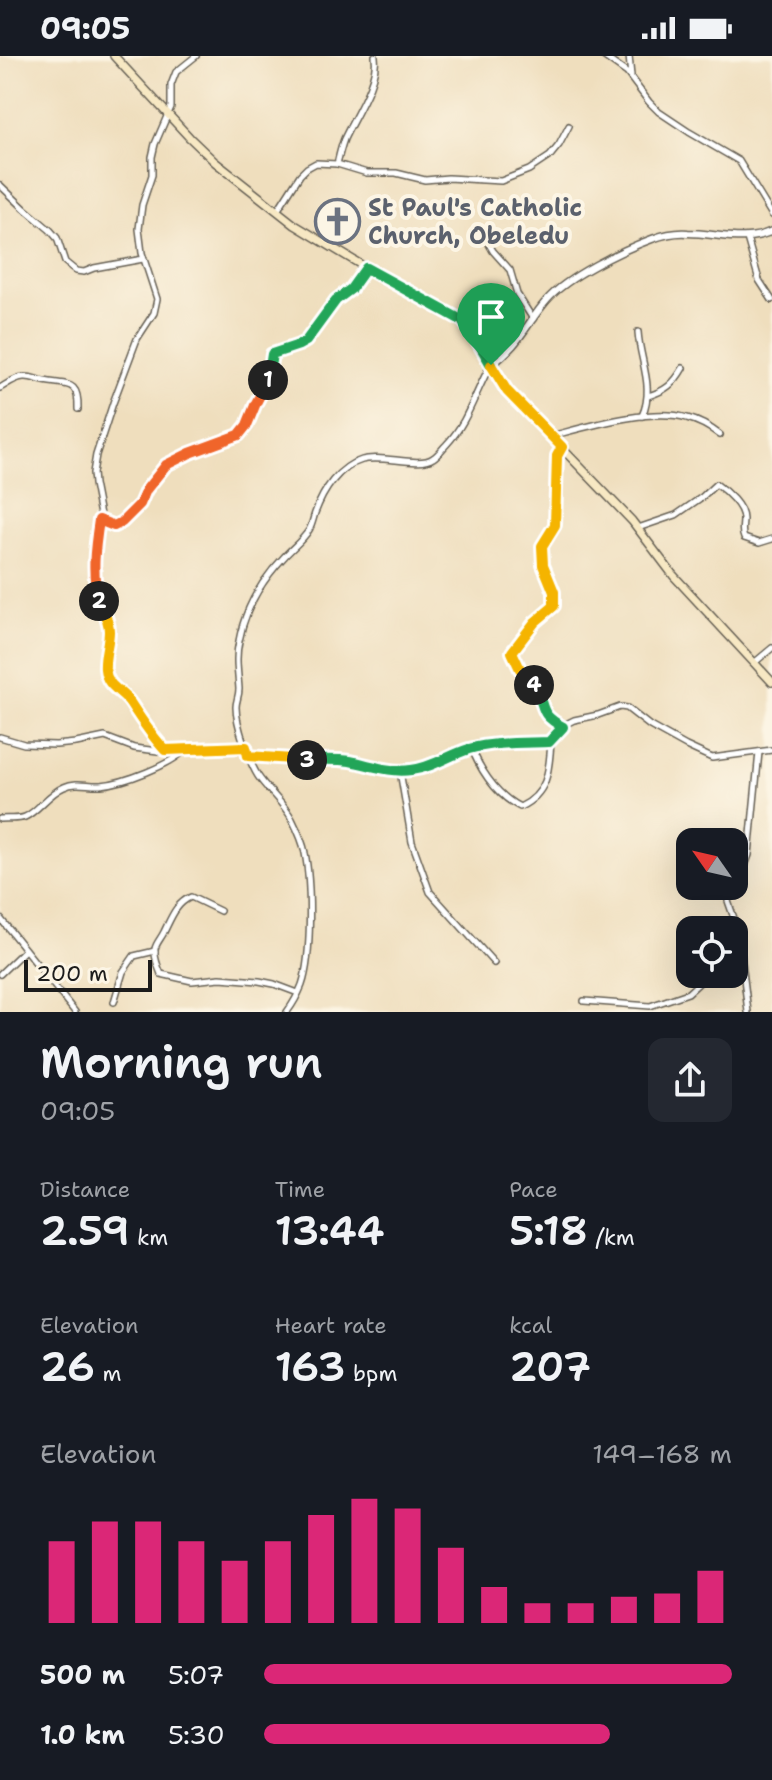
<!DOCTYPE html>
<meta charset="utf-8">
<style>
:root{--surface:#171b24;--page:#242831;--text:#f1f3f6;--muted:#9ea1a6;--accent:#db2777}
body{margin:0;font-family:"Shantell Sans",sans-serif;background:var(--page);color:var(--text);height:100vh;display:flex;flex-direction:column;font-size:30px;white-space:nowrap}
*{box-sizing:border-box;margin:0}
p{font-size:26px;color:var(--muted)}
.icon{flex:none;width:44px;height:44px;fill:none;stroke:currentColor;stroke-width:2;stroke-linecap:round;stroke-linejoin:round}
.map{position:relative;height:956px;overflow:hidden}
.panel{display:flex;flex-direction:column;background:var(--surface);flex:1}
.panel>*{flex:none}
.needle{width:52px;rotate:304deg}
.fabs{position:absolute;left:676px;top:772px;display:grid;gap:16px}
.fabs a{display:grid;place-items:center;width:72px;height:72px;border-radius:16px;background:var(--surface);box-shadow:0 8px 32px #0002;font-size:40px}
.scale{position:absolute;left:24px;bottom:20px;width:128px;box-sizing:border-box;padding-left:8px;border:4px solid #1c1c1c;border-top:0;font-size:22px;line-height:28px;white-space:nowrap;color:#1c1c1c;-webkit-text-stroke:6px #fcf5e5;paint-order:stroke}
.pin{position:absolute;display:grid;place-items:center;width:68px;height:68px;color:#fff;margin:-82px -34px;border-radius:50% 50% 50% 0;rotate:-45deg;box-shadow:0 0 8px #0007}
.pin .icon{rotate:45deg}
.km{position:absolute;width:40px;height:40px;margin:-20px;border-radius:50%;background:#222;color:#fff;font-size:22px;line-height:40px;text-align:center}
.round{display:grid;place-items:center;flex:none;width:84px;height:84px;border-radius:16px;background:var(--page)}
.summary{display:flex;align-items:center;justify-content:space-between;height:136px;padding:0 40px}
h1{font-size:44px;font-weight:600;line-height:60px}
.metrics{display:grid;grid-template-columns:repeat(3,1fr);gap:12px;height:136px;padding:8px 40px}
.metrics div{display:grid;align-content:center}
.metrics b{font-size:40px;font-weight:600}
.metrics small{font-size:22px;font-weight:400}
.metrics p{font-size:22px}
.chart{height:224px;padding:16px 40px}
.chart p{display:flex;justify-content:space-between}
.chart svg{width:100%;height:144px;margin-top:8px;stroke:var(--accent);stroke-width:6}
ul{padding:0 40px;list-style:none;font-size:26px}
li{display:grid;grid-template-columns:128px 96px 1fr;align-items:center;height:60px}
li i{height:20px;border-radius:10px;background:var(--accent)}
.status{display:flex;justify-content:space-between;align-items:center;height:56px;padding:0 40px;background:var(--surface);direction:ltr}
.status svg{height:22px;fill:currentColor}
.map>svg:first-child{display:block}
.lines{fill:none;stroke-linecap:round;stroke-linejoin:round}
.minor-casing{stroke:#666054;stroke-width:8}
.tertiary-casing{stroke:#666054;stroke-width:9}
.secondary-casing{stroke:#666054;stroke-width:10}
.minor{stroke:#fff;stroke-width:5}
.tertiary{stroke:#fff;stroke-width:6}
.secondary{stroke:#f7e8c3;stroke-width:7}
.split-1-casing{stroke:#fff;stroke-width:16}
.split-2-casing{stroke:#fff;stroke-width:16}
.split-3-casing{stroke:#fff;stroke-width:16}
.split-4-casing{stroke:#fff;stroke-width:16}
.split-5-casing{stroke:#fff;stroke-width:16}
.split-1{stroke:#22a559;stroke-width:10}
.split-2{stroke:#f0652b;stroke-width:10}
.split-3{stroke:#f5b400;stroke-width:10}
.split-4{stroke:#22a559;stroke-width:10}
.split-5{stroke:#f5b400;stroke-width:10}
.labels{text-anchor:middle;stroke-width:8;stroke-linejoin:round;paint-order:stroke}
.worship-label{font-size:24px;font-weight:bold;fill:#5b616d;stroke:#fcf5e5;text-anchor:start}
</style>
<div class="status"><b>09:05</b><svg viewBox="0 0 49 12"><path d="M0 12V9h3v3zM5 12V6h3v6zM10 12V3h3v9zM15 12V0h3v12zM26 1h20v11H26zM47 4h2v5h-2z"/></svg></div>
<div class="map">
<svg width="772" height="956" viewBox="0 0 772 956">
<rect width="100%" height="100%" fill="#fcf5e5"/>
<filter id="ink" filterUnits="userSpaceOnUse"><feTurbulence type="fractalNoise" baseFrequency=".0125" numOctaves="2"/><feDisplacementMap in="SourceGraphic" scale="16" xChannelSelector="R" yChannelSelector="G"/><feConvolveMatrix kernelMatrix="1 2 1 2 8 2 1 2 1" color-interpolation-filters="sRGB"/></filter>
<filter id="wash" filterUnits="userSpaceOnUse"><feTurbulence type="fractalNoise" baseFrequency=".006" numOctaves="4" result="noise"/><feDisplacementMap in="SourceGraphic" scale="32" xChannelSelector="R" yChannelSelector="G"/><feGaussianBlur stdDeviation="1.8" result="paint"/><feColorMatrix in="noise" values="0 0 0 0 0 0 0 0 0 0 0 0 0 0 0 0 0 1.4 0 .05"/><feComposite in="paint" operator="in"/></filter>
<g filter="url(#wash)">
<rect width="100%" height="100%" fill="#efdebd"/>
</g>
<g filter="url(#ink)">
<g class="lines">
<defs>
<g id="minor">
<polyline points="603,0 627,17 649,46 659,56 689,76 739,105 772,159"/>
<polyline points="629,0 631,20"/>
<path d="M 337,108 C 339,100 341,91 344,83 C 354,61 379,24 375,0"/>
<polyline points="0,129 25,153 50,174 57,182 65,206 76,215 84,216 94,212 143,203"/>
<polyline points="277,155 300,119 307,112 316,107 337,108 367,117 396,117 425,124 448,122 501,125 529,114 550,100 559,89 569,70"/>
<polyline points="747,182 759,224 772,244"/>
<polyline points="489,188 493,195 510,214 517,238 533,263"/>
<path d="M 638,276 C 640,306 655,331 642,360"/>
<path d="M 0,332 C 7,328 16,321 24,321 C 31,320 37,324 44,325 C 67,330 79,323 78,353"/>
<path d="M 648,340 C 665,335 674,328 683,312"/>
<path d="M 551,380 C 586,371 652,351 687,362 C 699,365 711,372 720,379"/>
<path d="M 562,391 L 557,400 L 555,469 L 542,490 L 543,509 L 554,536 L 554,550 L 535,566 L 512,596 C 518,613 530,620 537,635 C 542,643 542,653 546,660 C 550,666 557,668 563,671"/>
<path d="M 99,464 L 114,470 C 143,455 143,429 165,409 C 176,400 193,396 206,392 C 216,388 232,384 240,377 C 244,374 267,328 269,322 C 271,314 270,306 272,298 L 299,289 L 306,285 L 322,262 L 336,244 L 351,233 L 366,212"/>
<path d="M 638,472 L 676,459 L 702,441 L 716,428 C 726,435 743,450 743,463 C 743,472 741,475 744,482 L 759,487 L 772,483"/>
<polyline points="754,607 772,592"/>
<polyline points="0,681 24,688 56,689 76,687 105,681 134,692 158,695 246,691"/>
<polyline points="165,694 152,680 131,648 111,629 105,612 109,575 108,565 100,548 94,525 95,493 100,459 94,428 93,417 96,399 113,347 137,283 154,257 157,243 142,197 139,173 142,149 152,119 152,101 155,88 171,51 171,29 176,16 196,0"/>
<path d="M 473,696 C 483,718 498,740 520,751 C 549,737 549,714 551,685"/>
<polyline points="248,700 269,703 347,705 392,715 404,715 414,714 433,708 472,693 507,686 549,686 566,668 574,664 598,659 620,651 627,652 650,670 686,690 712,702 772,694"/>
<polyline points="400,715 412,786 430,836 494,907"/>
<path d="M 0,763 C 8,762 18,764 25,761 C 37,756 49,737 64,731 C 77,725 88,730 101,729 C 124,727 171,709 186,693"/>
<path d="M 220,855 L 191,841 C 176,847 171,862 164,876 C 162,881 156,887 155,893 C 154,901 158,911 161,918 L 192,925 L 220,922 L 259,925 L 274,928 L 298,937"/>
<polyline points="0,862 75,956"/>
<polyline points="0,918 25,894"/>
<polyline points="584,945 650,950 688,937 701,925 714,918"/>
<polyline points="114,946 123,916 134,900 155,895"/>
<path d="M 287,956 C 293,948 298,939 302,929 C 312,900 311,827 305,797 C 303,785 297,773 292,763 C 283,746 268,735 258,720 C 249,706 236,668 236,651 C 236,645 239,640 239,633 C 238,616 235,602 239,585 C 245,552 261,525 284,501 C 292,492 303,484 309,474 C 312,469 313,463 315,457 C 323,435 338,411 362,404 C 381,398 419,412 433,402 C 438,399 442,393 446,389 C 468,366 475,337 490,310"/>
<polyline points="748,956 739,881 736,868 728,845 744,813 749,799 759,696"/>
</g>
<path id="tertiary" d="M 491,309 C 518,291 527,267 547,244 C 568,220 622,194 652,183 C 663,179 675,176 688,177 C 716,177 745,188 772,175"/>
<polyline id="secondary" points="114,0 190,82 215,106 295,169 393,228 463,265 474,279 496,319 507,335 632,465 673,519 772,626"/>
</defs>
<use href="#minor" class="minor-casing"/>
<use href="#tertiary" class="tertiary-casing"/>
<use href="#secondary" class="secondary-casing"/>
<use href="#minor" class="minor"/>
<use href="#tertiary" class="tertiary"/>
<use href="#secondary" class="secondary"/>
</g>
</g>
<g class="lines" filter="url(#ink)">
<defs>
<polyline id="split-1" points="268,324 272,298 299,289 306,285 336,244 351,233 366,212 463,265 474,279 491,309"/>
<path id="split-2" d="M 99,545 C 91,518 95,491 99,464 L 114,470 L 122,466 L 140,448 L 146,434 L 166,409 L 190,397 L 239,379 L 247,369 L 256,347 L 268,324"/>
<path id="split-3" d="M 99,545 C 103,555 109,563 109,575 C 109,587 104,600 105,613 C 107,632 122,634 131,648 C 142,665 151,679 165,694 L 246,691 L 248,700 L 307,704"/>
<path id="split-4" d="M 307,704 C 321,704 336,703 350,705 C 371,709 390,717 411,714 C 432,712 449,699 469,693 C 495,686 522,687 549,686 L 563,671 C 537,657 547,652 534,629"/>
<polyline id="split-5" points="491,309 507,335 562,391 557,400 555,469 542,490 543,509 554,536 554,550 535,566 512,596 520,613 534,629"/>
</defs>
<use href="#split-1" class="split-1-casing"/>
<use href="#split-2" class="split-2-casing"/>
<use href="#split-3" class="split-3-casing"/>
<use href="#split-4" class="split-4-casing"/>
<use href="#split-5" class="split-5-casing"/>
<use href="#split-1" class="split-1"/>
<use href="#split-2" class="split-2"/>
<use href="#split-3" class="split-3"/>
<use href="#split-4" class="split-4"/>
<use href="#split-5" class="split-5"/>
</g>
<defs>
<symbol id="church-ring" viewBox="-11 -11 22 22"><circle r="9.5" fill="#fcf5e5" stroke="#6b7280" stroke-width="1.5"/><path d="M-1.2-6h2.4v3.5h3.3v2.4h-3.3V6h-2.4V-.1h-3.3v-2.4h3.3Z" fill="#6b7280"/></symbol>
</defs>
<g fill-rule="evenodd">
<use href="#church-ring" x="312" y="140" width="51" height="51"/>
</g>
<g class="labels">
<g class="worship-label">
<text x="368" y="160">St Paul's Catholic<tspan x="368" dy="28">Church, Obeledu</tspan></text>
</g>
</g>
</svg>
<div class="fabs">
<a><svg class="needle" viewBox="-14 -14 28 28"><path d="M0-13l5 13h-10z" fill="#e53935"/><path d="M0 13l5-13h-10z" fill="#9ea1a6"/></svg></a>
<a><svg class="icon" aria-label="locate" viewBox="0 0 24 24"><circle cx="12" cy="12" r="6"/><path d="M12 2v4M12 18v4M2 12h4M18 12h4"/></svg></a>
</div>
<div class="scale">200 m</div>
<div class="pin" style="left:491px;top:309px;background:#1e9e55"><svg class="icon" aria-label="arrive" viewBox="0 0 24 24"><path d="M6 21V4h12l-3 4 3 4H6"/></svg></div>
<b class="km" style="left:268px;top:324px">1</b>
<b class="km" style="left:99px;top:545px">2</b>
<b class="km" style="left:307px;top:704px">3</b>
<b class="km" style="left:534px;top:629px">4</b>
</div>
<section class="panel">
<div class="summary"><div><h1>Morning run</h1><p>09:05</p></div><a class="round"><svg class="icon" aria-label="share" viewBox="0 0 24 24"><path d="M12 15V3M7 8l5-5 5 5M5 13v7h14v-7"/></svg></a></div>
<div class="metrics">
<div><p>Distance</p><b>2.59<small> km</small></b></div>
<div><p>Time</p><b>13:44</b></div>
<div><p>Pace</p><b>5:18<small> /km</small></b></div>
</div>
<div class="metrics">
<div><p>Elevation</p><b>26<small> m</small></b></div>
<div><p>Heart rate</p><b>163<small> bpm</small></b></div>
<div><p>kcal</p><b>207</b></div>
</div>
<div class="chart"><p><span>Elevation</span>149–168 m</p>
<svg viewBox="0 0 160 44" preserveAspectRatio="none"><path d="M5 44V19M15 44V13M25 44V13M35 44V19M45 44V25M55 44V19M65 44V11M75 44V6M85 44V9M95 44V21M105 44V33M115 44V38M125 44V38M135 44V36M145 44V35M155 44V28"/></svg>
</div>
<ul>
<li><b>500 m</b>5:07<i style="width:100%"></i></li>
<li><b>1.0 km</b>5:30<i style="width:74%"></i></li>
</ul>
</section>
